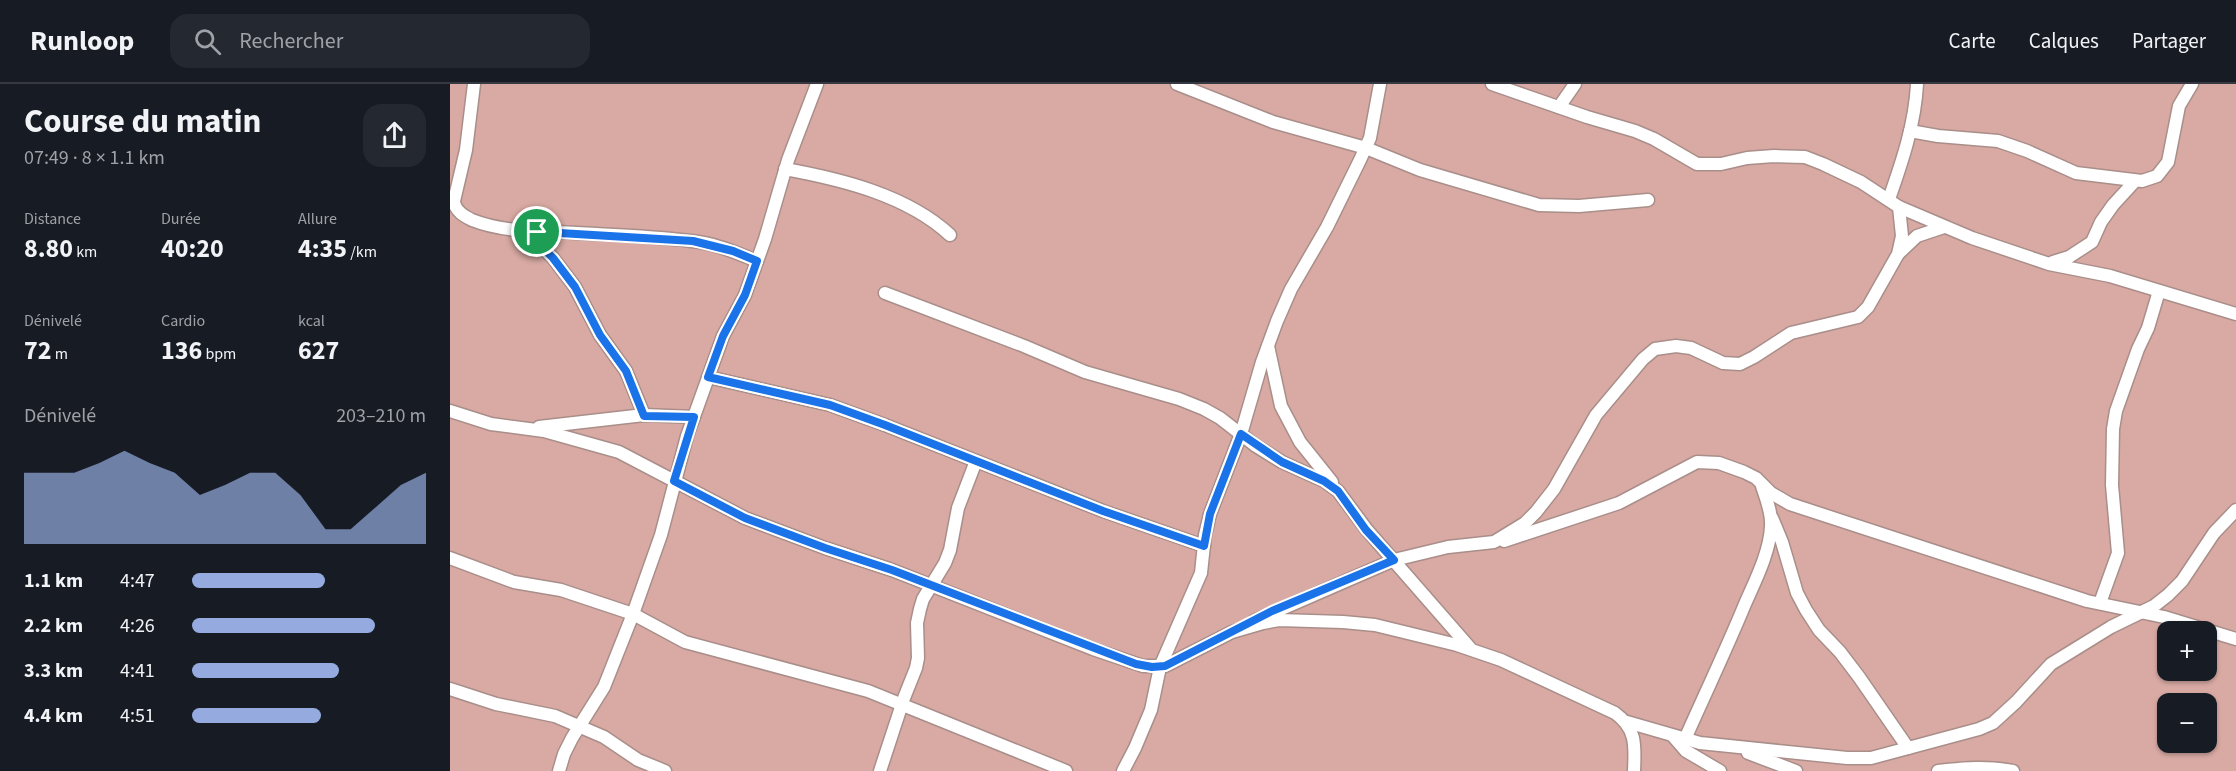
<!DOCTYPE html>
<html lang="fr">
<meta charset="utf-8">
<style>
:root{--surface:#171b24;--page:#242831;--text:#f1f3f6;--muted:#9ea1a6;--line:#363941;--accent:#95abdf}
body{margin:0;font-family:"Source Sans 3",sans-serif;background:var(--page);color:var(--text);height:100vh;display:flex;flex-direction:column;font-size:22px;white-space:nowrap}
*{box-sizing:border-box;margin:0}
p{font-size:20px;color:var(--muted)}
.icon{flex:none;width:33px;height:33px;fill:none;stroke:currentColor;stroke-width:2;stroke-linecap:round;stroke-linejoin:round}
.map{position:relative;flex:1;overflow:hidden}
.sheet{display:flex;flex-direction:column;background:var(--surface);width:450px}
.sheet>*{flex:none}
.controls{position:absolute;left:1707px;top:537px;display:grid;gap:12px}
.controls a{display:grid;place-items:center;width:60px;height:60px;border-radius:12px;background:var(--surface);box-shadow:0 2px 4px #0004;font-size:30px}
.pin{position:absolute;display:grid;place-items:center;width:51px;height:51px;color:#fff;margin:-26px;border:3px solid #fff;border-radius:50%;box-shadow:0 2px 6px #0007}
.round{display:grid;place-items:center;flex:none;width:63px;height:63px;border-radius:18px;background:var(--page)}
.summary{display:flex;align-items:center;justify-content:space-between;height:102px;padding:0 24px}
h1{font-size:33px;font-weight:700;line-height:45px}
.stats{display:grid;grid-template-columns:repeat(3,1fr);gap:9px;height:102px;padding:6px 24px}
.stats div{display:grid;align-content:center}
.stats b{font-size:26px;font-weight:700}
.stats small{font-size:16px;font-weight:400}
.stats p{font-size:16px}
.chart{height:168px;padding:12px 24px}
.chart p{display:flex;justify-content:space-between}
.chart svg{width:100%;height:108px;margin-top:6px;fill:var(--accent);opacity:.7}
ul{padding:0 24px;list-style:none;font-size:20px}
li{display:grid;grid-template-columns:96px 72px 1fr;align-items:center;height:45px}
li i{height:15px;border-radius:8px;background:var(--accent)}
header{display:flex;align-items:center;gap:36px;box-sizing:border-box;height:84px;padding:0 30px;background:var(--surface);border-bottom:2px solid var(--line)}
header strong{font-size:28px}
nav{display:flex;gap:33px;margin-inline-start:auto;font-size:21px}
.search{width:420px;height:54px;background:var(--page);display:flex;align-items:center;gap:15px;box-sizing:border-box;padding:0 21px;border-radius:18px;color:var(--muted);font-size:22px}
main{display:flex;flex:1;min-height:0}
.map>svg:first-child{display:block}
.green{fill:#d8aaa3;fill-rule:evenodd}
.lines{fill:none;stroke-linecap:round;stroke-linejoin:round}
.minor-casing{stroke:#a98e8a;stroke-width:15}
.minor{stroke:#fff;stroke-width:12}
.route-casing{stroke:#fff;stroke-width:12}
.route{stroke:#1a73e8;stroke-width:8}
</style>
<header>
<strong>Runloop</strong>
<div class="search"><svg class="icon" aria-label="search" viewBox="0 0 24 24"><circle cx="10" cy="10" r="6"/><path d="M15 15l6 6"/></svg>Rechercher</div>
<nav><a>Carte</a><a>Calques</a><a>Partager</a></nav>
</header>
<main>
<section class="sheet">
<div class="summary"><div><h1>Course du matin</h1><p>07:49 · 8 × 1.1 km</p></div><a class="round"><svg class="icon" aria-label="share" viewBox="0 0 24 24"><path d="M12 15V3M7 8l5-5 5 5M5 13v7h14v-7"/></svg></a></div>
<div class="stats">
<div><p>Distance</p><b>8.80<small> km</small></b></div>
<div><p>Durée</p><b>40:20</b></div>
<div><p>Allure</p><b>4:35<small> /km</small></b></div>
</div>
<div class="stats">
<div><p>Dénivelé</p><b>72<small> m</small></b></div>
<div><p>Cardio</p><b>136<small> bpm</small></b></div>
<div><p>kcal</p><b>627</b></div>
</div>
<div class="chart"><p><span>Dénivelé</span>203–210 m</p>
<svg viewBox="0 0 160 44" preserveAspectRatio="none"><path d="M0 44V15L10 15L20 15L30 11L40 6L50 11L60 15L70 24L80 20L90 15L100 15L110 24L120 38L130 38L140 29L150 20L160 15V44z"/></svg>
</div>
<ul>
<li><b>1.1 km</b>4:47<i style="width:57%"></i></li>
<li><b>2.2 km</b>4:26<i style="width:78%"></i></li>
<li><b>3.3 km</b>4:41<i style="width:63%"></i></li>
<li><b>4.4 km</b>4:51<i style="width:55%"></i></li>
</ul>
</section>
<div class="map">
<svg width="1786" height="687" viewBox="0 0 1786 687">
<rect width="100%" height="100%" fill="#f9dcd7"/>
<path class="green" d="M 0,0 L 1786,0 L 1786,687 L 0,687 ZM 1718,548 L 1756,548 L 1756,586 L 1718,586 ZM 1718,620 L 1756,620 L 1756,658 L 1718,658 Z"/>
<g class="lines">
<defs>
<g id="minor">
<path d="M 24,0 L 16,66 L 4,117 C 5,127 14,132 22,136 C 55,149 92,147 127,149 C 165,151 203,152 241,157 C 264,159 285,168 307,177"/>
<polyline points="727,0 823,38 916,64 970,86 1089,121 1129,122 1198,116"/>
<polyline points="1042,0 1137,33 1185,47 1204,55 1247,80 1271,80 1297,74 1324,72 1355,73 1373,80 1411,98 1449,123 1522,154 1599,180 1660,192 1786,230"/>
<polyline points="1109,23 1125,0"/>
<polyline points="1460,47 1488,52 1548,57 1577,67 1626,89 1692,97 1707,92 1718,78 1729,22 1742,0"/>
<path d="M 335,85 C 390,95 457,111 500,151"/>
<path d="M 1439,115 C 1452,78 1465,40 1467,0"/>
<polyline points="76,147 103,174 125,203 150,251 176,287 194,331"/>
<polyline points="1449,169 1467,152 1494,143"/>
<polyline points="1603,178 1619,173 1642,158 1651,138 1663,121 1685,97"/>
<polyline points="435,209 574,262 635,288 729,315 754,325 770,334 806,362 832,378 874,397 888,407 917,446 1020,564"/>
<polyline points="818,262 831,322 850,358 882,398"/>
<polyline points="258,293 380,321 435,341 653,427 754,462"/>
<path d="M 0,327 L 41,340 L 94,347 L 169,368 L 295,434 L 375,464 L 442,486 L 643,565 L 693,582 L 715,582 L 782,548 L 813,539 L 829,536 L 893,538 L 925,541 L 1007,561 L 1051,576 L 1165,629 C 1187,645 1185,662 1184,687"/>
<polyline points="89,343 194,331 244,333"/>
<polyline points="1322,434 1332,458 1347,509 1356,526 1369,546 1390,568 1409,593 1458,664"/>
<polyline points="1054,457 1169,419 1247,378 1269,379 1294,388 1306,394 1321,409 1340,420 1637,517 1714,533 1786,555"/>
<polyline points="0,474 64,498 111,506 183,530 235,558 418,607 616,687"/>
<polyline points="1650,519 1668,469 1662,401 1663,345 1666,327 1688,265 1698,244 1709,207"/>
<polyline points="804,537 944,476 998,463 1044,458 1075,439 1086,428 1104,405 1146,331 1193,275 1205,265 1226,262 1241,264 1273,279 1290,280 1304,273 1341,249 1408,233 1418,223 1448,170 1452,152 1449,123"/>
<polyline points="0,605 46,620 105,632 154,653 188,676 215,687"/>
<polyline points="1177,638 1250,659 1397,674 1421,674 1529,645 1543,639 1566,618 1601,580 1661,543 1704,522 1718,511 1732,497 1764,449 1786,426"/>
<polyline points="1223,652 1236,667 1270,687"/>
<path d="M 1235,655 C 1255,610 1276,566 1295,520 C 1305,497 1320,468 1321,442 C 1322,428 1316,415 1312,402"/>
<polyline points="1298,669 1346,687"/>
<polyline points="109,687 114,670 122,654 154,603 183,530 211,451 237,352 273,252 295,211 315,155 338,76 367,0"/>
<polyline points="430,687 454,614 466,584 468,574 467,539 470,525 473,515 495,479 500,466 508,424 526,377"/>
<polyline points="673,687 685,664 701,626 710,583 751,489 755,451 760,430 791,350 812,278 827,237 841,205 877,143 910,76 920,54 930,0"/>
<path d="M 1488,687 C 1514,684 1538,682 1563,687"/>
</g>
</defs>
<use href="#minor" class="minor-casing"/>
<use href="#minor" class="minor"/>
</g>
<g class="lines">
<defs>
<polygon id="route" points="76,147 243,157 283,167 307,177 295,211 273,252 258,293 380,321 435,341 653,427 754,462 760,430 791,350 832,378 874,397 888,407 916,446 944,476 822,527 715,582 702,583 686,580 442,486 375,464 295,434 224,397 244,333 194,332 176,287 150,251 125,203 103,174"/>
</defs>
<use href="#route" class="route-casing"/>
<use href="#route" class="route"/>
</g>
</svg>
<div class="controls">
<a>+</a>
<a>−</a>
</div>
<div class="pin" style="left:87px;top:148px;background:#1e9e55"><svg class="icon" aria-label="arrive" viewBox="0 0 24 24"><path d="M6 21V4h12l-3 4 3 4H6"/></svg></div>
</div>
</main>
